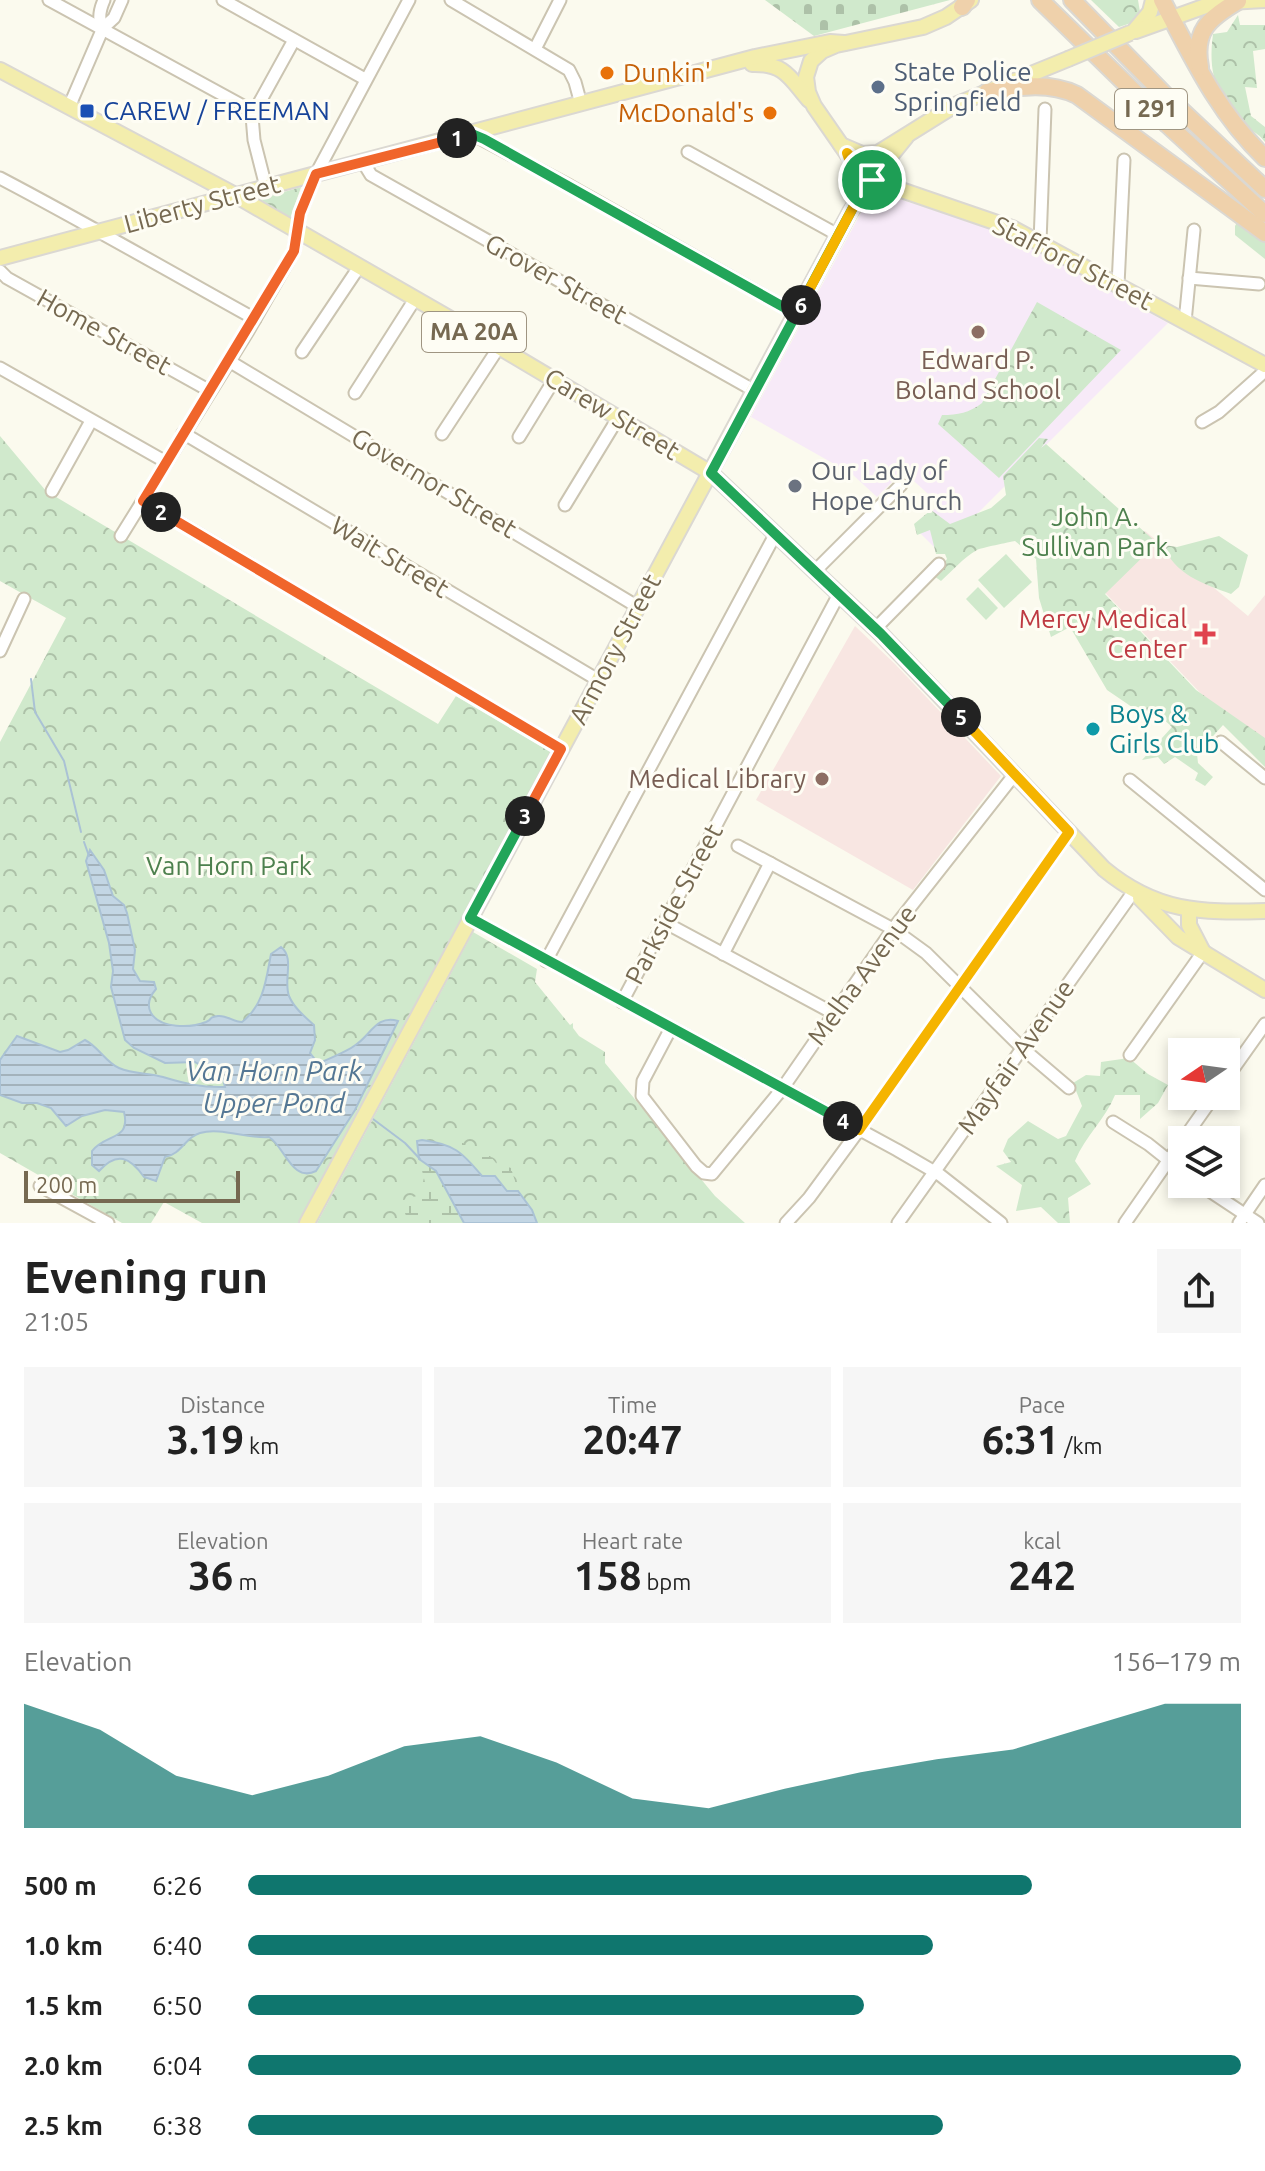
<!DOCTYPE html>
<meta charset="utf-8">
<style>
:root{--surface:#fff;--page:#f6f6f6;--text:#222;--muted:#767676;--accent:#0f766e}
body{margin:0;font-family:Ubuntu,sans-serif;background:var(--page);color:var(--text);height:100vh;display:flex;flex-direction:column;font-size:30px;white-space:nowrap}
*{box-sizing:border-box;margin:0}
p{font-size:26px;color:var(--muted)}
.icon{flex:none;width:44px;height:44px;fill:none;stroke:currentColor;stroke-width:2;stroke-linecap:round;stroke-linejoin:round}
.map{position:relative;height:1223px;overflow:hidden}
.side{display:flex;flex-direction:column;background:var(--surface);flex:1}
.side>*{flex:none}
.needle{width:52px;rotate:257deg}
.controls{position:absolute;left:1168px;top:1038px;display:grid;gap:16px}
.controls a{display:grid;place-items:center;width:72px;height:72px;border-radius:0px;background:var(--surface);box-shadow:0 4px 12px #0003;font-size:40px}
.scale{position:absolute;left:24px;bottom:20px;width:216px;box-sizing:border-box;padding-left:8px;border:4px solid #766951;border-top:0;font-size:22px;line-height:28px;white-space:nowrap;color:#766951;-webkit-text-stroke:6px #fefdf4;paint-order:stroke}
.pin{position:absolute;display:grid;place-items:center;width:68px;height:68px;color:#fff;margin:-34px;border:4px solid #fff;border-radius:50%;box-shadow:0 2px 8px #0007}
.km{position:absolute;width:40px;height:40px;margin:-20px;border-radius:50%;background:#222;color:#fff;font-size:22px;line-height:40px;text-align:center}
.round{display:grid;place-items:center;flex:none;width:84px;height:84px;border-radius:0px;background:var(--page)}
.overview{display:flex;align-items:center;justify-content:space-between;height:136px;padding:0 24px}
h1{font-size:44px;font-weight:700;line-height:60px}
.stats{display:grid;grid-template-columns:repeat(3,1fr);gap:12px;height:136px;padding:8px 24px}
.stats div{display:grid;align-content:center;border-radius:0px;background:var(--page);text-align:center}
.stats b{font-size:40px;font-weight:700}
.stats small{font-size:22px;font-weight:400}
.stats p{font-size:22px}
.chart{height:224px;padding:16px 24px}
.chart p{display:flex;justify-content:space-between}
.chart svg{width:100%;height:144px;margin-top:8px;fill:var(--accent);opacity:.7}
ul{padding:0 24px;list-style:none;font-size:26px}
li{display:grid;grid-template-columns:128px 96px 1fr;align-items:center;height:60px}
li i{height:20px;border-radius:10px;background:var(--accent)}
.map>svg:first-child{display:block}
.education{fill:#f7eaf8}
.medical{fill:#f8e6e2}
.grass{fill:#d0e9cc}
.forest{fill:url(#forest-crowns)}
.wetland{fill:url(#wetland-marsh)}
.cemetery{fill:url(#cemetery-stones)}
.water{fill:url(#water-rules);stroke:#aac2d5;stroke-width:2}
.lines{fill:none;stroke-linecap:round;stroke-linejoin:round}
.stream{stroke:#aac2d5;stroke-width:2}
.minor-casing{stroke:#cbc4b1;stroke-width:15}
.major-casing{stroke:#dbd8d2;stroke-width:18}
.highway-casing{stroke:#dbd8d2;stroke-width:20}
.minor{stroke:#fff;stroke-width:11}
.major{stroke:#f3edad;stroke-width:14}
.highway{stroke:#efd1ab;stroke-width:16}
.major-bridge-casing{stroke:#dbd8d2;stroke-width:18;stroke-linecap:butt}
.major-bridge{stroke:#f3edad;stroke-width:14}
.split-1-casing{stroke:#fff;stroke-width:16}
.split-2-casing{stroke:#fff;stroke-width:16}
.split-3-casing{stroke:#fff;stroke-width:16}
.split-4-casing{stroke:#fff;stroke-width:16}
.split-5-casing{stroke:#fff;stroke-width:16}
.split-6-casing{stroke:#fff;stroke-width:16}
.split-7-casing{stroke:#fff;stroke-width:16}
.split-1{stroke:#22a559;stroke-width:10}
.split-2{stroke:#f0652b;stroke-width:10}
.split-3{stroke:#f0652b;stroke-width:10}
.split-4{stroke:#22a559;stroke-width:10}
.split-5{stroke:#f5b400;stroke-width:10}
.split-6{stroke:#22a559;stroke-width:10}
.split-7{stroke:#f5b400;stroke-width:10}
.food-dot{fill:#e8710a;stroke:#fefdf4;stroke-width:3}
.service-dot{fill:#5c6f8a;stroke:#fefdf4;stroke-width:3}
.transit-dot{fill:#1a4fb4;stroke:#fefdf4;stroke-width:3}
.education-dot{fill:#8d6e63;stroke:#fefdf4;stroke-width:3}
.worship-dot{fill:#6b7280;stroke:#fefdf4;stroke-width:3}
.health-dot{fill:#e0444e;stroke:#fefdf4;stroke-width:3}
.culture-dot{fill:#0f9aa8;stroke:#fefdf4;stroke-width:3}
.labels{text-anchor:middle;stroke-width:6;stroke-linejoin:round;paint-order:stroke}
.shield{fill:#fefdf4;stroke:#9f9582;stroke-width:2}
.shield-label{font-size:24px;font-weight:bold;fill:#766951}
.service-label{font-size:26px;fill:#4e5e75;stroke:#fefdf4;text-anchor:start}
.food-label{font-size:26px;fill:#c56008;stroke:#fefdf4;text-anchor:start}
.transit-label{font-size:26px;fill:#164399;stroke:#fefdf4;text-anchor:start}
.street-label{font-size:26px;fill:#766951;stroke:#fefdf4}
.education-label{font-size:26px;fill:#785e54;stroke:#fefdf4}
.worship-label{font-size:26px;fill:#5b616d;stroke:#fefdf4;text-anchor:start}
.park-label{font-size:26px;fill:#4d804d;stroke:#fefdf4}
.health-label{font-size:26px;fill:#be3a42;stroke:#fefdf4;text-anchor:end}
.culture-label{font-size:26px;fill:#0d838f;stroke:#fefdf4;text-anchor:start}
.water-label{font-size:28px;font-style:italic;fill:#547794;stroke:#fefdf4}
</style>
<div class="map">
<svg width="1265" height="1223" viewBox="0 0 1265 1223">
<defs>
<pattern id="forest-crowns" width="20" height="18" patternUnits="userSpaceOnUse" patternTransform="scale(2)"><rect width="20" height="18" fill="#d0e9cc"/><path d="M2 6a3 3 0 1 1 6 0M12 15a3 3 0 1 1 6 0" fill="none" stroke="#adc1a8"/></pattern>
<pattern id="wetland-marsh" width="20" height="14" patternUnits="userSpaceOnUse" patternTransform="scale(2)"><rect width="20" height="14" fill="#d0e9cc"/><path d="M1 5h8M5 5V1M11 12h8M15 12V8" fill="none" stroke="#adc1a8"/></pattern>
<pattern id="cemetery-stones" width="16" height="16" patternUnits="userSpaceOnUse" patternTransform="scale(2)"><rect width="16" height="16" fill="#d0e9cc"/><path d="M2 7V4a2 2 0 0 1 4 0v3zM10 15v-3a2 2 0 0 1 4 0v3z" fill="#adc1a8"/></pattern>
<pattern id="water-rules" width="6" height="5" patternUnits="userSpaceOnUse" patternTransform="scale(2)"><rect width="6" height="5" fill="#c3d6e4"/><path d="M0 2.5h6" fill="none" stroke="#a3b2bb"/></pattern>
</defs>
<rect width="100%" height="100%" fill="#fbfaee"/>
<polygon class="education" points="877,192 1000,231 1168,323 939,552 916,529 939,504 903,471 877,497 852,474 751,417 869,198"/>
<g class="medical">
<polygon points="1145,531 1248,616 1265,595 1265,745 1209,702 1093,580"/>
<polygon points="855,626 895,664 1001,776 913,890 756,800"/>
</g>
<g class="grass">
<polygon points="1239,219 1265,239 1265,259 1235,235 1235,226"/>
<polygon points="1006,554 1032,582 1004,608 978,580"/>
<polygon points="978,587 998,608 986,620 966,599"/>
</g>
<g class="forest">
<polygon points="1091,0 1138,0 1140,12 1131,23 1119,27"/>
<path d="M 1238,15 L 1240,25 L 1265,25 L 1265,49 L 1253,51 L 1257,88 L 1245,87 L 1251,116 L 1265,127 L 1265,142 C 1255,129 1248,131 1241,123 C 1215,93 1208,72 1213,34 L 1227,32 Z"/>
<polygon points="301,187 290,219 260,199"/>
<path d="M 1037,302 L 1121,350 L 999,478 L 938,424 L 942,415 C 958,415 969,413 982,403 Z"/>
<polygon points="0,436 46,491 438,724 456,696 551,752 298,1223 202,1223 164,1202 151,1223 122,1223 0,1153 0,742 66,618 0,581"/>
<path d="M 1039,438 L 1048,439 L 1041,448 L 1046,444 L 1157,543 L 1105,594 L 1196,690 L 1265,738 L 1265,767 L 1223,725 L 1197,754 L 1198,763 L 1213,777 L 1205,786 L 1195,780 L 1198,773 L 1175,757 L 1164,764 L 1158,757 L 1142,760 L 1172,727 L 1158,714 L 1151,720 L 1107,690 L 1070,627 L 1051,637 L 1039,598 L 1036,559 L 1015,541 C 1010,542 980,548 977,550 C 964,557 952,571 941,581 L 934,576 L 947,559 L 945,554 L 936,554 L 930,530 L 917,535 L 914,524 L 931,510 L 950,524 L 991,508 L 1006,495 L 1003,476 Z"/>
<path d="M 1219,536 L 1248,555 L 1239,587 L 1231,594 C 1204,584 1173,574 1164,545 L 1177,547 Z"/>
<polygon points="473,932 537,969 535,982 570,1025 573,1023 573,1028 579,1036 605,1052 605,1063 715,1196 745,1223 317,1223"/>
<path d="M 1129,1058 L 1148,1074 L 1168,1085 L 1158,1103 L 1140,1119 L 1140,1095 L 1115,1095 C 1105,1120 1085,1136 1075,1161 L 1091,1184 L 1068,1198 L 1070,1223 L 1058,1223 L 1041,1207 L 1016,1211 L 1022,1185 L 996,1166 L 1011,1162 L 1003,1151 L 1008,1139 L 1028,1121 L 1058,1139 L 1066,1136 L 1082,1106 L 1073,1083 L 1086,1075 L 1100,1076 L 1101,1062 Z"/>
</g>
<g class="wetland">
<path d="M 456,1138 L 481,1156 L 490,1156 L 496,1163 L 511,1168 L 518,1191 C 484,1191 475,1158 451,1146 L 451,1141 Z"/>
<polygon points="419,1159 436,1171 464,1223 409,1223 400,1201 420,1195 426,1186"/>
</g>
<polygon class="cemetery" points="765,0 950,0 814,36"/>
<g class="water">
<path d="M 90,850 L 104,870 L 113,896 L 124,905 L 127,913 L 135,950 L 133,969 L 140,981 L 154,982 L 156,989 C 150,996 146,1004 151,1013 C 160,1029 191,1028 206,1022 C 215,1018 206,1018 218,1016 C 227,1015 233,1022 242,1022 C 264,1005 266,980 271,954 L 281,947 C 295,958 283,980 289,996 C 294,1008 305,1017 314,1025 L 315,1040 L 310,1053 L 318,1063 C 323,1062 349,1050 354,1046 C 370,1037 376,1014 398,1021 L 355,1110 L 316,1171 C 292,1183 285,1147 269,1137 C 247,1139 221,1127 200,1133 C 185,1137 182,1154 165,1157 L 156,1181 L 144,1177 C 130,1157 117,1151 99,1171 L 92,1165 L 92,1151 C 106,1133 131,1141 124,1112 L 105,1110 L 82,1116 L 66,1126 L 51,1108 L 37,1103 L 22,1103 L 0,1095 L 0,1060 L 17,1036 L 60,1052 L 68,1050 L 85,1040 C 99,1047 106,1063 119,1068 C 133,1074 148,1073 163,1077 C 183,1083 202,1088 225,1087 L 223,1079 L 195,1062 L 165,1063 L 134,1048 L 125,1040 L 111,987 L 113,971 L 109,943 L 86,861 Z"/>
<path d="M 422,1140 C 454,1144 462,1152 482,1176 L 495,1176 L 507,1191 L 518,1191 L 532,1210 L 537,1223 L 464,1223 L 436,1171 L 419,1159 L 417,1141 Z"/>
</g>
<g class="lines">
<g class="stream">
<polyline points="31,679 35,712 64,761 81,832"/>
<polyline points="84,842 89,856"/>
<polyline points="373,1119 405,1143 420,1159"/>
</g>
<defs>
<g id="minor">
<polyline points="49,0 245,107 252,116 254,140 266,187"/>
<polyline points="223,0 365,79"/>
<polyline points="451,0 569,70 575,82 581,104"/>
<path d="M 103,28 C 97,19 100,9 104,0"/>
<polyline points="535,49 560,0"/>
<polyline points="69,107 103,28 114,18 122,0"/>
<polyline points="252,116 294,40"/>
<polyline points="472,134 570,186 796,314"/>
<polyline points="688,152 838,235"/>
<polyline points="363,162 371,175 755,391"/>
<path d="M 0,178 C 86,223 170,272 255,319"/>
<polyline points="1040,242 1045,109"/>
<polyline points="0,271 7,278 210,391"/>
<polyline points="1189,278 1259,284"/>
<polyline points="1118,285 1124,160"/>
<polyline points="1185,322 1194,230"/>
<polyline points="302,352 359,267"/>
<polyline points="229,361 638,607"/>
<polyline points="0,368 166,462"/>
<polyline points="355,393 415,299"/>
<polyline points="1202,422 1219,412 1265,371"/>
<polyline points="183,433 598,680"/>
<polyline points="442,434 499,347"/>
<polyline points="519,437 554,380"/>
<polyline points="52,491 91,421"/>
<polyline points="143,501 561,749"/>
<polyline points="565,505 618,418"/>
<polyline points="121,536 248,331 294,251 300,213 316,174 409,0"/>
<polyline points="815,571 901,485"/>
<polyline points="875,629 939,564"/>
<polyline points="0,651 24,599"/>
<polyline points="1221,742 1265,778"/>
<polyline points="1130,780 1265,890"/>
<polyline points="738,846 893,929 926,953 1022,1048 1069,1088"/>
<polyline points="470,918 897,1150 940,1175 1001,1223"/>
<polyline points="664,922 833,1013"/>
<polyline points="723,954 770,863"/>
<polyline points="546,961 776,533"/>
<polyline points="622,1002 839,594"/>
<polyline points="671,1028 643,1081 642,1096 696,1166 704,1173 712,1174 782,1089 893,929 1015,774"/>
<polyline points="1130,1055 1203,952"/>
<polyline points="1226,1079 1265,1024"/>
<polyline points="1113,1122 1148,1144 1182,1171"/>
<polyline points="1183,1140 1214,1096"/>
<polyline points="1199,1184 1258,1223"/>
<polyline points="40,1186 108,1223"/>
<polyline points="786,1223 809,1198 859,1130 1069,832"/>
<polyline points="898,1223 1134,891"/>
<polyline points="1125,1223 1182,1141"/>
<polyline points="1239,1223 1265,1185"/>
</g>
<g id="major">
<polyline points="971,0 946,17 923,27 836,45 822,51 811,61 806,77 808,92 814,106 848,155 872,180 1012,228 1265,365"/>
<polyline points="1229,2 1265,0"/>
<polyline points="1134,31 1150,12 1153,0"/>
<polyline points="1136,31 1217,2"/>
<path d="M 752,64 C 785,63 790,78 809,100"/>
<path d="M 0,70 L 235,195 L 489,341 L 711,473 L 881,634 L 1104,869 C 1156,912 1200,913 1265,911"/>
<polyline points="841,145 862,154 878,153 955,105 1068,59"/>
<polyline points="0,258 755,57 830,42 844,43"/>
<polyline points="1140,898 1178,937 1265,990"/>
<polyline points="1189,909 1189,925 1203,952"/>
<polyline points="307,1223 850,212 880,169 906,137"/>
</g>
<g id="highway">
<polyline points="1040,0 1168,125 1265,214"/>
<polyline points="1072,0 1164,94 1265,189"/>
<path d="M 1162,0 C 1192,57 1218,113 1265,158"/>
<polyline points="962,7 967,0"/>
<path d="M 1200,67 C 1193,31 1209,18 1238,1"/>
<path d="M 987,92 C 1018,87 1047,81 1077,95 L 1265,233"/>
</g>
</defs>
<use href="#minor" class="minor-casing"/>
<use href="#major" class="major-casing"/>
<use href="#highway" class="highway-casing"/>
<use href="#minor" class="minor"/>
<use href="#major" class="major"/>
<use href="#highway" class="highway"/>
<defs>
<polyline id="major-bridge" points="1068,59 1130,33"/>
</defs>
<use href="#major-bridge" class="major-bridge-casing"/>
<use href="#major-bridge" class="major-bridge"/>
</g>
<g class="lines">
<defs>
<polyline id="split-1" points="457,138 472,134 484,139 796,314 856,202 872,180"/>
<polyline id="split-2" points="161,512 143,501 294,251 300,213 316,174 457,138"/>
<polyline id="split-3" points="161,512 561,749 525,816"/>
<polyline id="split-4" points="525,816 470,918 843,1121"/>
<polyline id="split-5" points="843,1121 859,1130 1069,832 961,717"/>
<polyline id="split-6" points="801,305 711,473 881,634 961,717"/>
<polyline id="split-7" points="801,305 856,202 857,182 847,153 872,180"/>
</defs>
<use href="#split-1" class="split-1-casing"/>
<use href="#split-2" class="split-2-casing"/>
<use href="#split-3" class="split-3-casing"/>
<use href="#split-4" class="split-4-casing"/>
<use href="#split-5" class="split-5-casing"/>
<use href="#split-6" class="split-6-casing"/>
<use href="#split-7" class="split-7-casing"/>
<use href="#split-1" class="split-1"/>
<use href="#split-2" class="split-2"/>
<use href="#split-3" class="split-3"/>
<use href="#split-4" class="split-4"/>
<use href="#split-5" class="split-5"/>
<use href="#split-6" class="split-6"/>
<use href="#split-7" class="split-7"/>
</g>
<g class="food-dot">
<circle cx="607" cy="73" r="8"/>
<circle cx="770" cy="113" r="8"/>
</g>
<circle class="service-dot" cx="878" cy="87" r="8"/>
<rect class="transit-dot" x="79" y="103" width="16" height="16" rx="4"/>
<g class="education-dot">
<circle cx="978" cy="332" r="8"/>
<circle cx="822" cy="779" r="8"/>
</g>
<circle class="worship-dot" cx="795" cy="486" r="8"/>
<path class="health-dot" d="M1201 622h8v8h8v8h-8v8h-8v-8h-8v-8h8z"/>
<circle class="culture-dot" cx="1093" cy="729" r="8"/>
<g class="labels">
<g class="shield">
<rect x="1115" y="89" width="72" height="40" rx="6"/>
<rect x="422" y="312" width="104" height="40" rx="6"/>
</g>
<g class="shield-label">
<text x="1151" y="117">I 291</text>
<text x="474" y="340">MA 20A</text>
</g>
<g class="service-label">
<text x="894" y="81">State Police<tspan x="894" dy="30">Springfield</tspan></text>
</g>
<g class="food-label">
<text x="623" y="82">Dunkin'</text>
<text x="754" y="122" text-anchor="end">McDonald's</text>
</g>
<g class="transit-label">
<text x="103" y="120">CAREW / FREEMAN</text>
</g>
<g class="street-label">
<text transform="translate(202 204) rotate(-15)" y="9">Liberty Street</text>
<text transform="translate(1073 263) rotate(27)" y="9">Stafford Street</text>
<text transform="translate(556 279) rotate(29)" y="9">Grover Street</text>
<text transform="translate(104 332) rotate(29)" y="9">Home Street</text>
<text transform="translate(612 414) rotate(31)" y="9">Carew Street</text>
<text transform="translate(434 483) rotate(31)" y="9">Governor Street</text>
<text transform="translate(390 557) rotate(31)" y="9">Wait Street</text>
<text transform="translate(615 649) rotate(-62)" y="9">Armory Street</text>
<text transform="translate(674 904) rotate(-62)" y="9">Parkside Street</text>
<text transform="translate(862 975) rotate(-54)" y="9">Melha Avenue</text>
<text transform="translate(1016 1057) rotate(-55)" y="9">Mayfair Avenue</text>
</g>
<g class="education-label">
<text x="978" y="369">Edward P.<tspan x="978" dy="30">Boland School</tspan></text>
<text x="806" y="788" text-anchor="end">Medical Library</text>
</g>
<g class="worship-label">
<text x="811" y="480">Our Lady of<tspan x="811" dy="30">Hope Church</tspan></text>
</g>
<g class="park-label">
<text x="1095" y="526">John A.<tspan x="1095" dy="30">Sullivan Park</tspan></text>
<text x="229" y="875">Van Horn Park</text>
</g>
<g class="health-label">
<text x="1187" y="628">Mercy Medical<tspan x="1187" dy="30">Center</tspan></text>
</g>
<g class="culture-label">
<text x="1109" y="723">Boys &amp;<tspan x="1109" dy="30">Girls Club</tspan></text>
</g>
<g class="water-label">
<text x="274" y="1081">Van Horn Park<tspan x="274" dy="32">Upper Pond</tspan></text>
</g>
</g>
</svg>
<div class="controls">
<a><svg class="needle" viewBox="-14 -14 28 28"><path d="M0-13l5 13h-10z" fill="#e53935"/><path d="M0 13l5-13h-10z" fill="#767676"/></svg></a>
<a><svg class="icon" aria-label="layers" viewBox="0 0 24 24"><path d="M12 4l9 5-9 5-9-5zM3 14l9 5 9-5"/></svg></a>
</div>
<div class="scale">200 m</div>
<div class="pin" style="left:872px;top:180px;background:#1e9e55"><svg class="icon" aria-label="arrive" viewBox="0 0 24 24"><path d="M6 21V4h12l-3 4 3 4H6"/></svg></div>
<b class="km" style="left:457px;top:138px">1</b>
<b class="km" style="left:161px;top:512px">2</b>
<b class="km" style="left:525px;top:816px">3</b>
<b class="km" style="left:843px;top:1121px">4</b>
<b class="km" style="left:961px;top:717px">5</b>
<b class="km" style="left:801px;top:305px">6</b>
</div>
<section class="side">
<div class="overview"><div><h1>Evening run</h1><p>21:05</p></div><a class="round"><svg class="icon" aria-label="share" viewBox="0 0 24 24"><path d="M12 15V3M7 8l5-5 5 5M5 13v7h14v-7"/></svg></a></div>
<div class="stats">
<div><p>Distance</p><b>3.19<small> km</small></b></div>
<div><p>Time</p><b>20:47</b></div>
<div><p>Pace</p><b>6:31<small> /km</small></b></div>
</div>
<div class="stats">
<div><p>Elevation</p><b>36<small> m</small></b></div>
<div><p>Heart rate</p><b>158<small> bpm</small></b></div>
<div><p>kcal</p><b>242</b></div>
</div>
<div class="chart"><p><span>Elevation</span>156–179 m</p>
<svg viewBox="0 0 160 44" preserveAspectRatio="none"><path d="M0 44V6L10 14L20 28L30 34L40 28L50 19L60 16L70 24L80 35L90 38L100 32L110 27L120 23L130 20L140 13L150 6L160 6V44z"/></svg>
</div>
<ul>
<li><b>500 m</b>6:26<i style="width:79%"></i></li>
<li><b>1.0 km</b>6:40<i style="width:69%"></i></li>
<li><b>1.5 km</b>6:50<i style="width:62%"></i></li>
<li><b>2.0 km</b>6:04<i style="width:100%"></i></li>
<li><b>2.5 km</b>6:38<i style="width:70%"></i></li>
</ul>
</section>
